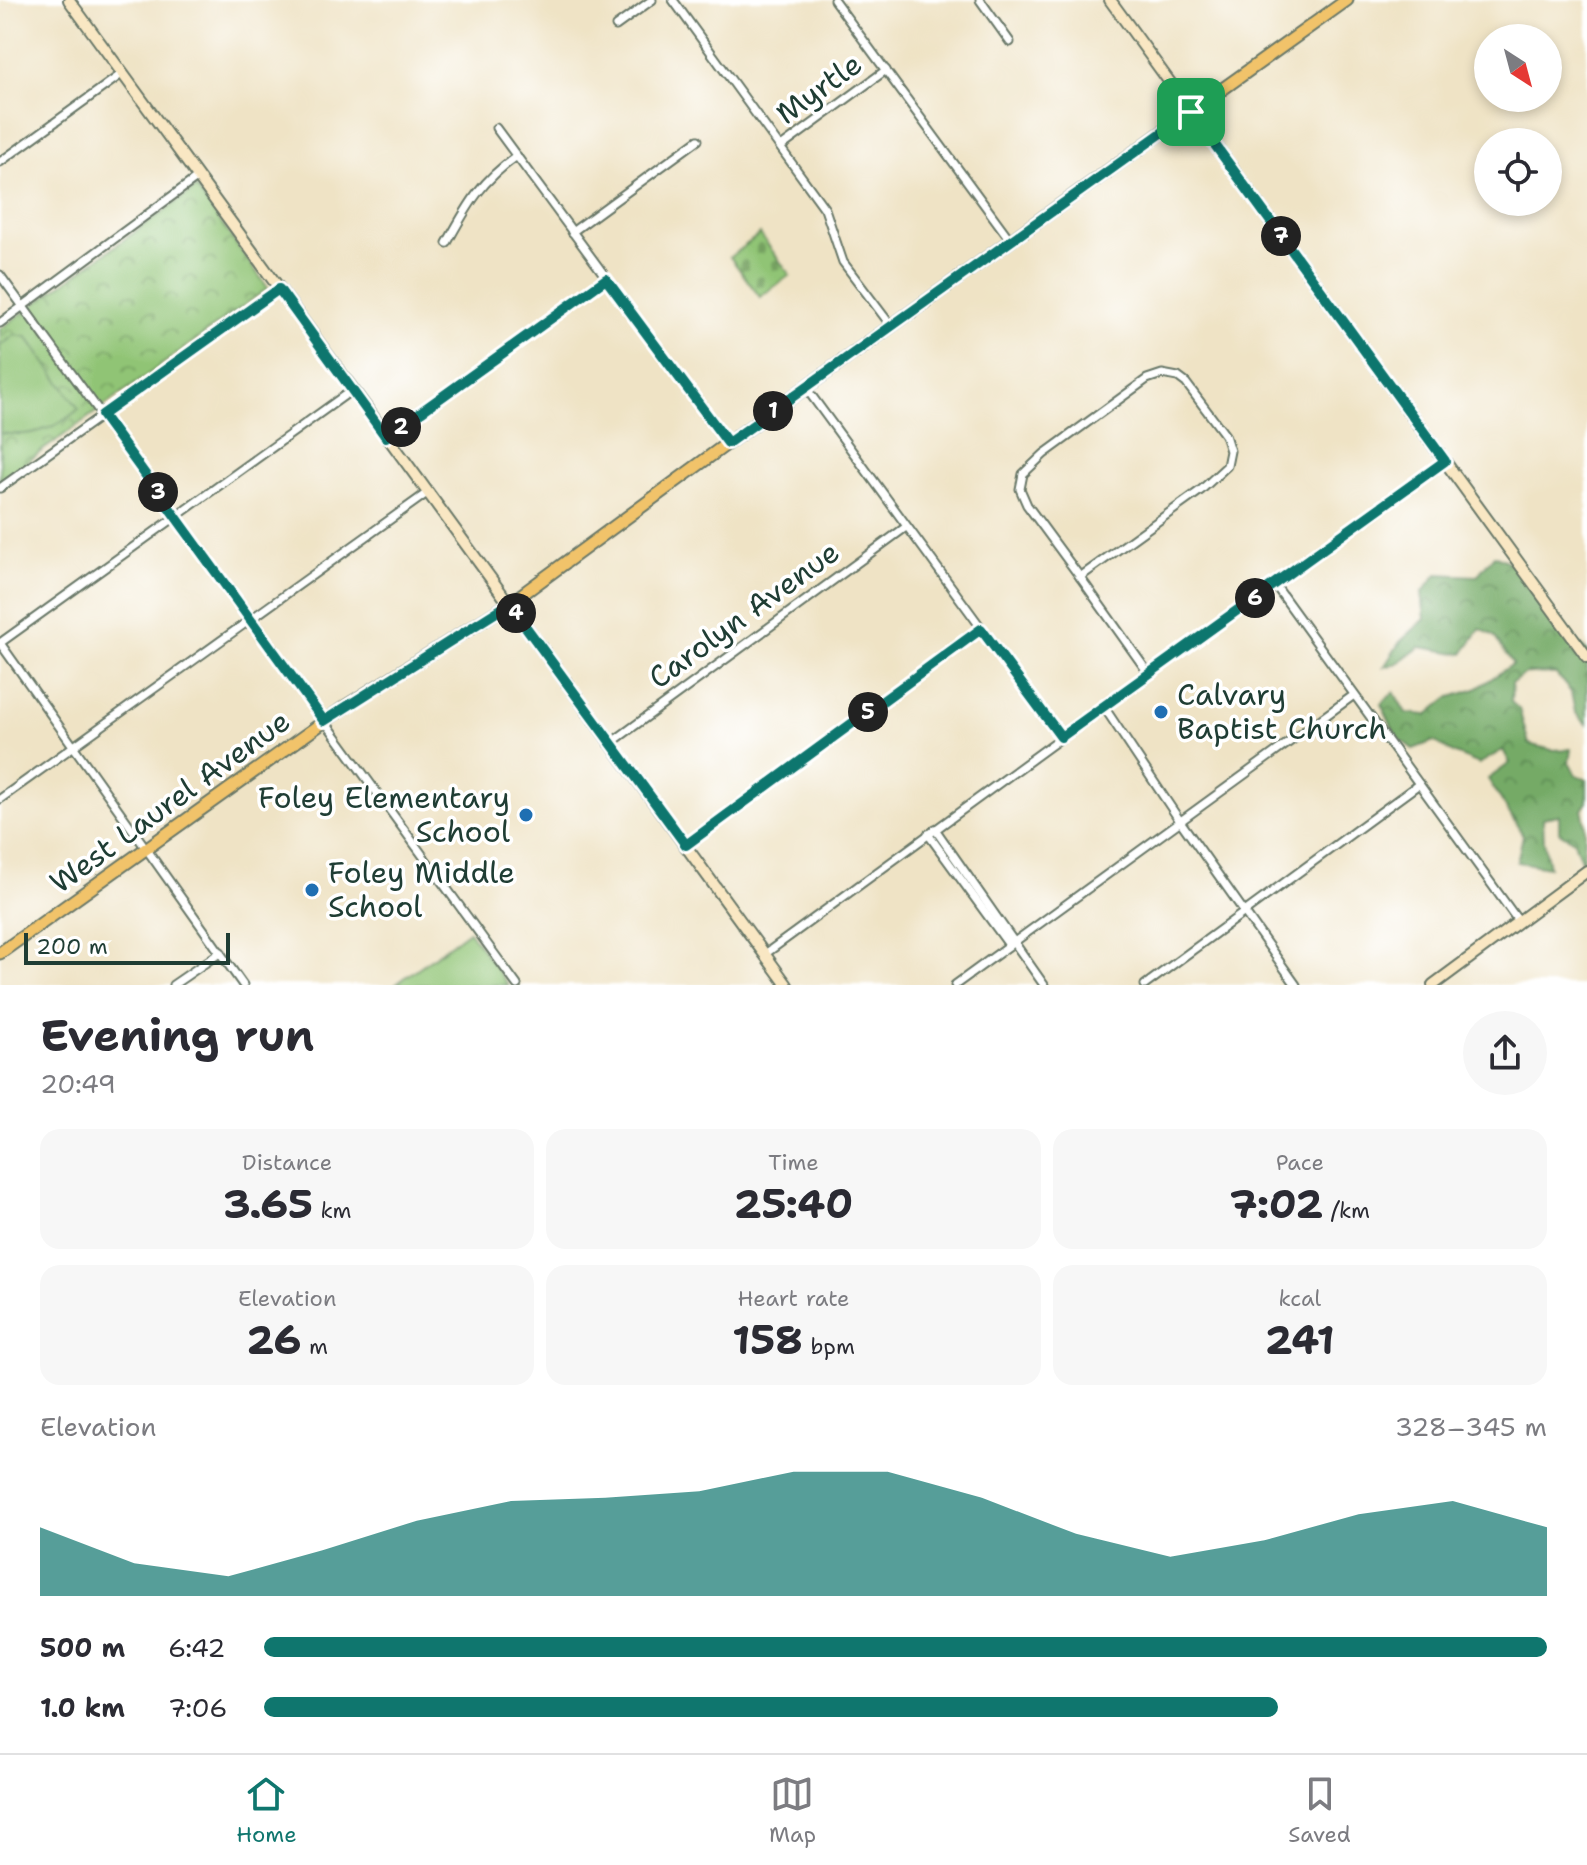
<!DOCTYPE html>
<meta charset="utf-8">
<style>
:root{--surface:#fff;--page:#f7f7f7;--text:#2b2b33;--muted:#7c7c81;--line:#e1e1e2;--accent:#0f766e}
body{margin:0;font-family:"Shantell Sans",sans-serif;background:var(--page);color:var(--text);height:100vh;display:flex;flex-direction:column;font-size:30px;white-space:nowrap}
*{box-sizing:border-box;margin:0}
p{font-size:26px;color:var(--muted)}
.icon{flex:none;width:44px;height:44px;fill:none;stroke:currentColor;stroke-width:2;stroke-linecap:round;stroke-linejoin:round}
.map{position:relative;height:985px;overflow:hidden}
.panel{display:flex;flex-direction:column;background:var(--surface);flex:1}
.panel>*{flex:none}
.needle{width:52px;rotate:144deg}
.controls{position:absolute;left:1474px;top:24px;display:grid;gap:16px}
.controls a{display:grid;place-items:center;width:88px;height:88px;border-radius:50%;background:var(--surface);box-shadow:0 4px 12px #0003;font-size:40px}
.scale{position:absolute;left:24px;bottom:20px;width:206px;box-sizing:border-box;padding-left:8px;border:4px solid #1f3d34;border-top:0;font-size:22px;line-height:28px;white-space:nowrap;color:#1f3d34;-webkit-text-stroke:6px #fff;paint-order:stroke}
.pin{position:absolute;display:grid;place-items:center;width:68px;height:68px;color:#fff;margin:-34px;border-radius:16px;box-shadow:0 4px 12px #0006}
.km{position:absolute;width:40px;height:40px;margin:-20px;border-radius:50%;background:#222;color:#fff;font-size:22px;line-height:40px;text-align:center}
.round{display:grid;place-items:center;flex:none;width:84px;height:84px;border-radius:42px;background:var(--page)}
.summary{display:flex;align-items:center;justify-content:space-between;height:136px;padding:0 40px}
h1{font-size:44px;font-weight:700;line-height:60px}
.metrics{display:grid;grid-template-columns:repeat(3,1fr);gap:12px;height:136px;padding:8px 40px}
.metrics div{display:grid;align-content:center;border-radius:20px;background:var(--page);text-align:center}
.metrics b{font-size:40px;font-weight:700}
.metrics small{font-size:22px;font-weight:400}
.metrics p{font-size:22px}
.chart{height:224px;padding:16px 40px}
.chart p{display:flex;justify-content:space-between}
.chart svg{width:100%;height:144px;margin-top:8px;fill:var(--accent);opacity:.7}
ul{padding:0 40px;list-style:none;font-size:26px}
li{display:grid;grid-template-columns:128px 96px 1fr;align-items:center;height:60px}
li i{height:20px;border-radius:10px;background:var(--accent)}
.tabs{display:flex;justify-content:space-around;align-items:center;height:112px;border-top:2px solid var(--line);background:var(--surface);font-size:22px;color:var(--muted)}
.tabs a{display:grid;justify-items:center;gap:4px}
.tabs .current{color:var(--accent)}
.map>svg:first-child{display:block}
.forest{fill:url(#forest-crowns);stroke:#4a744d;stroke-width:2}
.cemetery{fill:url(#cemetery-stones);stroke:#588054;stroke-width:2}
.park{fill:url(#park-crowns);stroke:#588054;stroke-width:2}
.pitch{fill:#90c475;stroke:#588054;stroke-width:2}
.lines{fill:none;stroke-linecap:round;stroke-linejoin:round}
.street-casing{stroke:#687767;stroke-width:11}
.secondary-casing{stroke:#687767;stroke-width:14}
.primary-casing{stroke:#687767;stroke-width:15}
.street{stroke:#fff;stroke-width:7}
.secondary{stroke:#f9e7c3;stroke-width:10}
.primary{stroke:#f1c36a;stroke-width:11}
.route-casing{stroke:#fff;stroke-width:16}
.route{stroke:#0f766e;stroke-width:10}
.poi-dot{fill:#1f6fb2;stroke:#fff;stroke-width:3}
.labels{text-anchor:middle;stroke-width:7;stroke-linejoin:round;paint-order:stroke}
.street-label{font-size:30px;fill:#1f3d34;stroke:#fff}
.poi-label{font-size:30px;fill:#1f3d34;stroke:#fff;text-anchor:start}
</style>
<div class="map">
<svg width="1587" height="985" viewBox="0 0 1587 985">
<defs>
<pattern id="forest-crowns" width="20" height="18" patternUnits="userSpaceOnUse" patternTransform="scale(2)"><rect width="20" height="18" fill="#74aa66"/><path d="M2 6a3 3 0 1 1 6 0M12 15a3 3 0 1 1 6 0" fill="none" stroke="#5f8c55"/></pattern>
<pattern id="cemetery-stones" width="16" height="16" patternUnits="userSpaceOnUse" patternTransform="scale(2)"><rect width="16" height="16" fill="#90c475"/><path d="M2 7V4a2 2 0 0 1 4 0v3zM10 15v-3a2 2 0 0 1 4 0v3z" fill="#75a061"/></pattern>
<pattern id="park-crowns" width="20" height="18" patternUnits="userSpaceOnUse" patternTransform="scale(2)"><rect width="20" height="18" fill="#90c475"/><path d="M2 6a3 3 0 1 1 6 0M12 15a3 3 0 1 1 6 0" fill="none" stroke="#75a061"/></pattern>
</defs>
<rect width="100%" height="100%" fill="#fff"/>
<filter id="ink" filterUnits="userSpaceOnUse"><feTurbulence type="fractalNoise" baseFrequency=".0125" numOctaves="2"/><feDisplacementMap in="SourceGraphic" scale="16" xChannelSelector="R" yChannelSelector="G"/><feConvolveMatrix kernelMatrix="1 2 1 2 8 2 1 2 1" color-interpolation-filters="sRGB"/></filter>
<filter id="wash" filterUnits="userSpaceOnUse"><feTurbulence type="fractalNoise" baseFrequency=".006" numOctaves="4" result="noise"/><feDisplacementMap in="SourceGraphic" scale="32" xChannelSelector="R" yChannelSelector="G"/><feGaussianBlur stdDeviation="1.8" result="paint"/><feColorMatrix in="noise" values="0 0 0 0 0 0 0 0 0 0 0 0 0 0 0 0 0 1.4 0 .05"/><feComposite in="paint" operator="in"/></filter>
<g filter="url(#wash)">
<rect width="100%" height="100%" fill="#efe3c5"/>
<path class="forest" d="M 1494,555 L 1513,564 L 1559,627 L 1587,651 L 1587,725 L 1575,712 L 1571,692 L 1556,674 L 1526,673 L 1512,683 L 1511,702 L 1519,709 L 1529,744 L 1552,750 L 1571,749 L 1569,763 L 1576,775 L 1587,779 L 1587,802 L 1582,810 C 1587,826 1585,846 1582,863 L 1574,841 L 1559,832 L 1559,815 L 1543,818 L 1544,841 L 1549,867 L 1517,862 L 1523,835 L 1488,779 L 1510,763 L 1503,750 L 1479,764 L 1455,754 L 1434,741 L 1413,749 L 1397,737 L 1381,704 L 1394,692 L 1406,713 L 1427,715 L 1448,698 L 1476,689 L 1513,664 L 1493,635 L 1480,629 L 1463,654 L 1420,647 L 1398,663 L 1384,667 L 1400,642 L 1425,619 L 1422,593 L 1437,574 L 1477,576 Z"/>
<polygon class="cemetery" points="760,234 790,275 760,297 730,257"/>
<polygon class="park" points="196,188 268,288 0,481 0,329"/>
<g class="pitch">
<path d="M 15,335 L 27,337 L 79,409 C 56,429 30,438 0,433 L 0,346 Z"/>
<polygon points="469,931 508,985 395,985"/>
</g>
</g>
<g filter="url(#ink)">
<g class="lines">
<defs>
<g id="street">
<polyline points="673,0 825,209 843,262 892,327"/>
<polyline points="834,0 1011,241"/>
<polyline points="980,0 1010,42"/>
<polyline points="616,26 652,0"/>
<polyline points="496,128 728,443"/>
<polyline points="781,147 886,70"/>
<polyline points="0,162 123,73"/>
<polyline points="572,232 698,140"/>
<path d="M 447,243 C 468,205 480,182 517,156"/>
<polyline points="0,275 517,985"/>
<polyline points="0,323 198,177"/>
<polygon points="1162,374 1178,377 1186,383 1225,435 1230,451 1227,466 1201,490 1080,577 1027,505 1020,489 1023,474 1044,454 1147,379"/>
<polyline points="806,388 1061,737"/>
<polyline points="386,437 606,279"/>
<polyline points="0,488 279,289"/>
<polyline points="1080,577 1149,674"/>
<polyline points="1275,585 1519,922"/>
<polyline points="0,643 352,390"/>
<polyline points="0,643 243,985"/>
<polyline points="1104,707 1180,821 1296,985"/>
<polyline points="611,743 906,527"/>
<polyline points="0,799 427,493"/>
<polyline points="935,829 1044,985"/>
<polyline points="928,834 1009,945"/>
<polyline points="686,845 981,629"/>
<polyline points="765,954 1128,689 1445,461"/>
<polyline points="173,985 221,952"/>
<polyline points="955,985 1354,695"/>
<polyline points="1145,985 1419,784"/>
</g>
<g id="secondary">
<polyline points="69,0 787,985"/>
<polyline points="1110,0 1587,657"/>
<polyline points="1433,985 1587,871"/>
</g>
<polyline id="primary" points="0,953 346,706 509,604 728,443 1347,0"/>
</defs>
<use href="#street" class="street-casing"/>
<use href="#secondary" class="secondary-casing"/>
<use href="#primary" class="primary-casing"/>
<use href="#street" class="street"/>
<use href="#secondary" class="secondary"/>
<use href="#primary" class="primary"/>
</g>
</g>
<g class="lines" filter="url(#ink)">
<defs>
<polygon id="route" points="1191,112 1445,461 1061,737 981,629 686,845 509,604 324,721 102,415 279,289 386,437 606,279 728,443"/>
</defs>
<use href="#route" class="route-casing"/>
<use href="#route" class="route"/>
</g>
<g class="poi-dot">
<circle cx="1161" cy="712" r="8"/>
<circle cx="526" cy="815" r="8"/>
<circle cx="312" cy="890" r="8"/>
</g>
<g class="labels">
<g class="street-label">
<text transform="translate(819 89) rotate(-36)" y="10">Myrtle</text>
<text transform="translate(744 615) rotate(-36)" y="10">Carolyn Avenue</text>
<text transform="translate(170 802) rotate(-36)" y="10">West Laurel Avenue</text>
</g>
<g class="poi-label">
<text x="1177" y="705">Calvary<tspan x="1177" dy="34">Baptist Church</tspan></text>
<text x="510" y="808" text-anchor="end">Foley Elementary<tspan x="510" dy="34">School</tspan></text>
<text x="328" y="883">Foley Middle<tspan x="328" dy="34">School</tspan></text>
</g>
</g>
</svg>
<div class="controls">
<a><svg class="needle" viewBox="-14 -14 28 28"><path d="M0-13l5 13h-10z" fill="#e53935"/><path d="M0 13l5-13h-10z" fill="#7c7c81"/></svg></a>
<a><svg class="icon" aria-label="locate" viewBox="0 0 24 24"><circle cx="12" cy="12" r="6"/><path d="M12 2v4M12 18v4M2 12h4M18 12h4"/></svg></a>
</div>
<div class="scale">200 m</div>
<div class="pin" style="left:1191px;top:112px;background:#1e9e55"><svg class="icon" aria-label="arrive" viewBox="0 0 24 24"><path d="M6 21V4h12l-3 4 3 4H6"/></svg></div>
<b class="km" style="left:773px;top:411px">1</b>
<b class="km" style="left:401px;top:427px">2</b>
<b class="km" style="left:158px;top:492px">3</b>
<b class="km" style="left:516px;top:613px">4</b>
<b class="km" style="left:868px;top:712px">5</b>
<b class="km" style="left:1255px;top:598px">6</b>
<b class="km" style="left:1281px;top:236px">7</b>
</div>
<section class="panel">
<div class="summary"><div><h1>Evening run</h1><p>20:49</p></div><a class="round"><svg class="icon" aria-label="share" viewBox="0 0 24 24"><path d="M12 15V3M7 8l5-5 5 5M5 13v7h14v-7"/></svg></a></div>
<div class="metrics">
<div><p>Distance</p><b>3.65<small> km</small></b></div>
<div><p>Time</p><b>25:40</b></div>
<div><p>Pace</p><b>7:02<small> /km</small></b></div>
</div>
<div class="metrics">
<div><p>Elevation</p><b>26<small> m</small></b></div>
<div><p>Heart rate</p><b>158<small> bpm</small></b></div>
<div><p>kcal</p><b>241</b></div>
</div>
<div class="chart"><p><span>Elevation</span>328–345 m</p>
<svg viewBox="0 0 160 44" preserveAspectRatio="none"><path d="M0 44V23L10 34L20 38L30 30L40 21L50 15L60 14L70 12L80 6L90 6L100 14L110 25L120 32L130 27L140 19L150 15L160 23V44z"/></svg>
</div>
<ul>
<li><b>500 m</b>6:42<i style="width:100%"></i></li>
<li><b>1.0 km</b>7:06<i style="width:79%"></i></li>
</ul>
</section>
<nav class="tabs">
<a class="current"><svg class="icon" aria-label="home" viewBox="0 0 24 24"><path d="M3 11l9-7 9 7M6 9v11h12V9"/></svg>Home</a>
<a><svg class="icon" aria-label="map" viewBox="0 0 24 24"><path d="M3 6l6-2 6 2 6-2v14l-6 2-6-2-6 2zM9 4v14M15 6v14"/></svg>Map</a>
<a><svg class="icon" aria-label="saved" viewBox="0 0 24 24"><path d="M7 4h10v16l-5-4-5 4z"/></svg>Saved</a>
</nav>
